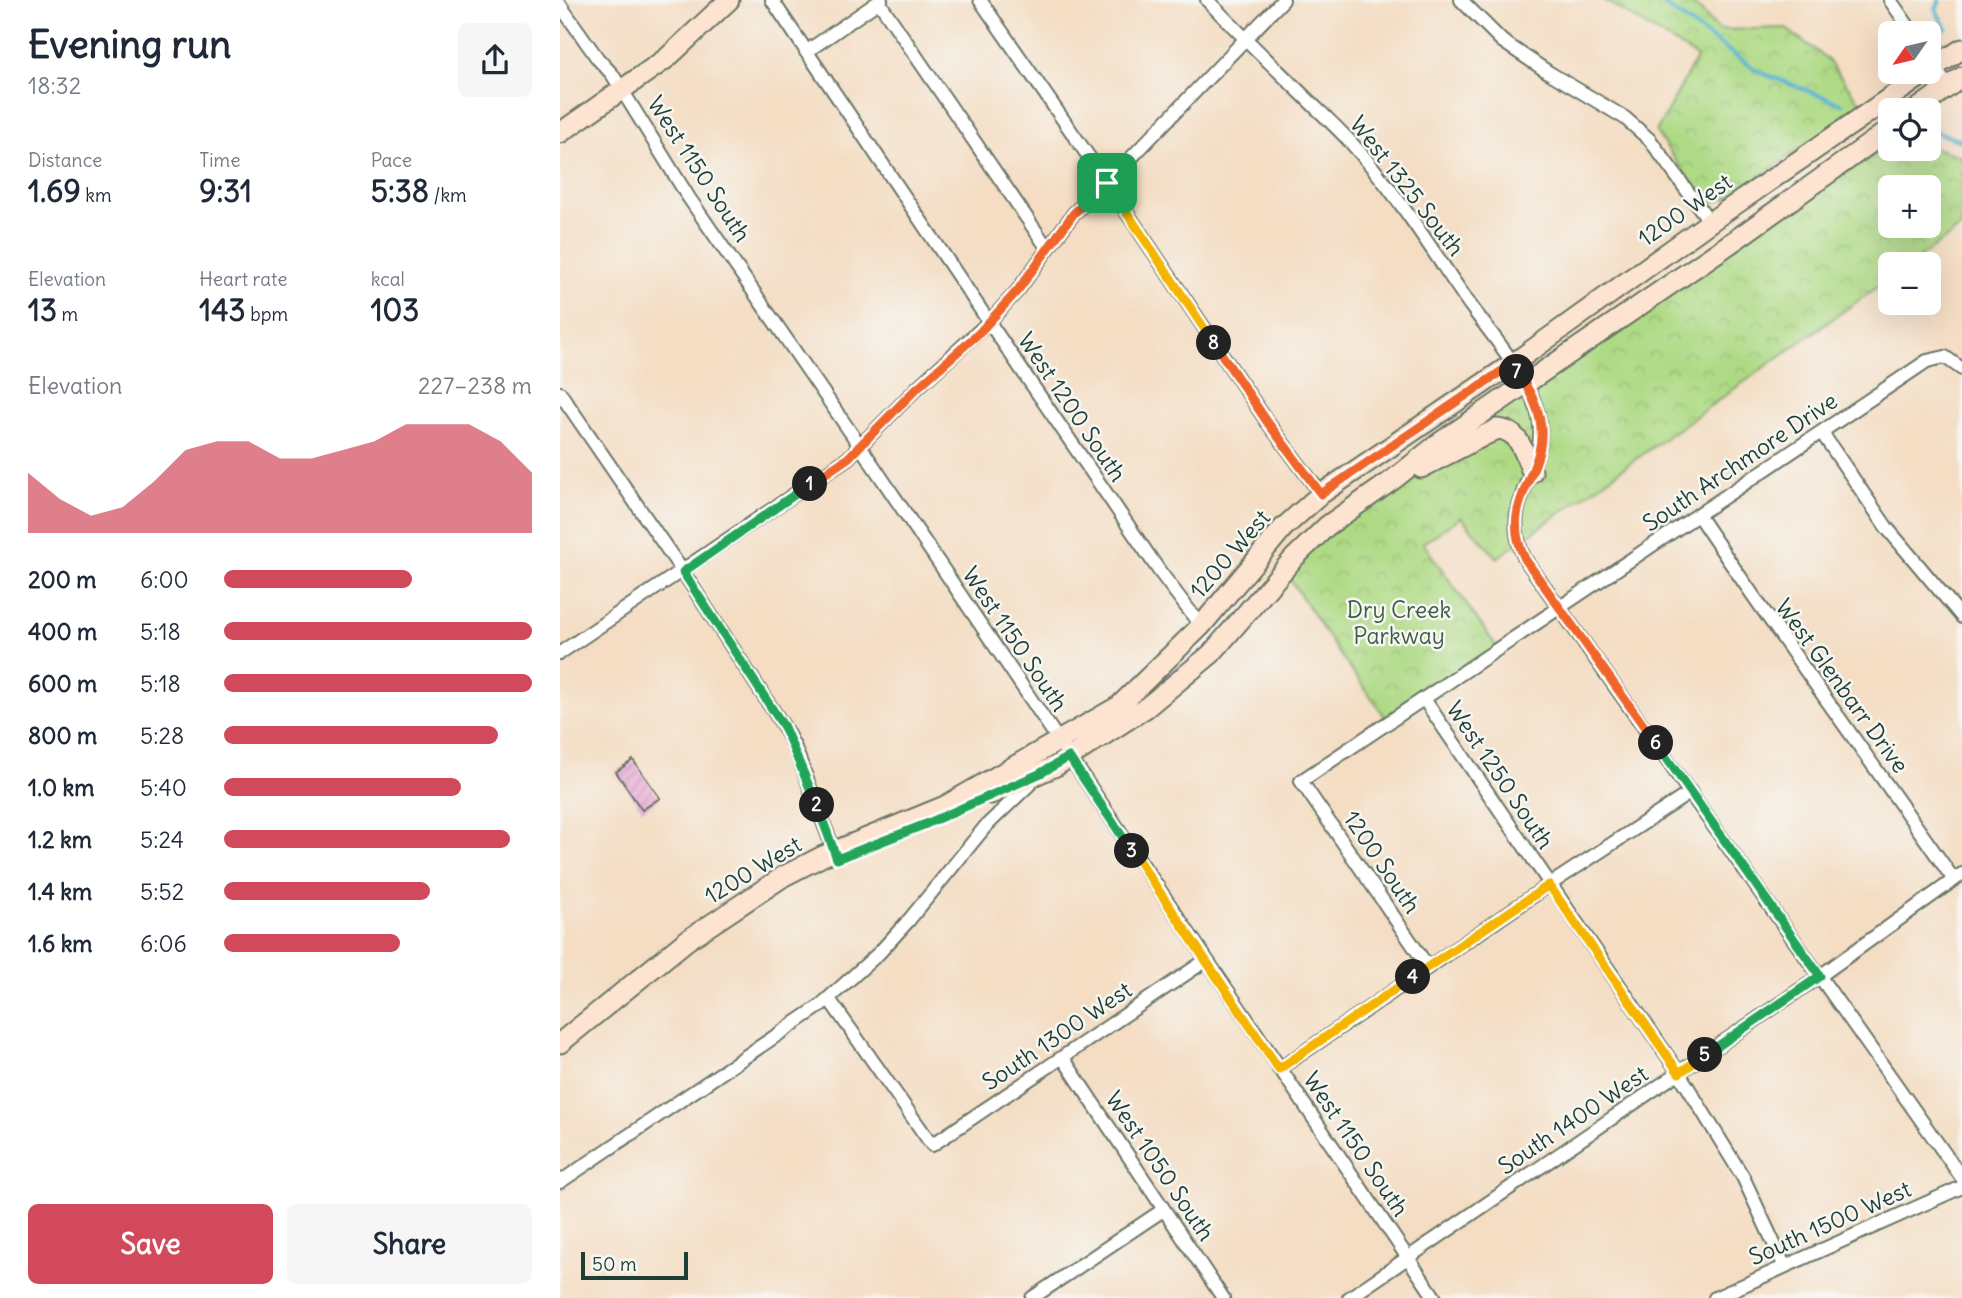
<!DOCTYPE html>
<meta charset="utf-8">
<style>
:root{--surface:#fff;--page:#f6f6f7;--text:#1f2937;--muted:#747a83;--accent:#d1495b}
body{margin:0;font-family:Delius,sans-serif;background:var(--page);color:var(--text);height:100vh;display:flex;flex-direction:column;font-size:26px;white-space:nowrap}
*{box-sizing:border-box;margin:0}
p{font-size:23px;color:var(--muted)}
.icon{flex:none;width:38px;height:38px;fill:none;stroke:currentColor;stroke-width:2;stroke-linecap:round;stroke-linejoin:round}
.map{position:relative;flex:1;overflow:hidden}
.details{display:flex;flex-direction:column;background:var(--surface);width:560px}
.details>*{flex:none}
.needle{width:46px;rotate:236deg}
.controls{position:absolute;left:1318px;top:21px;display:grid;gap:14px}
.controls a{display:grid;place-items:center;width:63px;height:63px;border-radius:10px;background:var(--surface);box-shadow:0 7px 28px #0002;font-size:35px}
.scale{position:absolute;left:21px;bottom:18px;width:107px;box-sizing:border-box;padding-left:7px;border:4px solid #1f3d34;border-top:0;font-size:19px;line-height:24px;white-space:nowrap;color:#1f3d34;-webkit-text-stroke:5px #f6f6f2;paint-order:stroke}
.pin{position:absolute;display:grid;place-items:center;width:60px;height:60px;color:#fff;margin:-30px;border-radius:14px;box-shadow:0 4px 10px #0006}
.km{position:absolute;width:35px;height:35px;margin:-18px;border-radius:50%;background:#222;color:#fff;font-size:19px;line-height:35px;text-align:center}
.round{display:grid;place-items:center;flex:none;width:74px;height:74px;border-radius:10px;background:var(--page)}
.summary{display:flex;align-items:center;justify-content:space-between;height:119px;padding:0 28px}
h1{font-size:38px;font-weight:800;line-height:52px}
.figures{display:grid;grid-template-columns:repeat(3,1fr);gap:10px;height:119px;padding:7px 28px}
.figures div{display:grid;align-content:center}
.figures b{font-size:30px;font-weight:800}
.figures small{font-size:19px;font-weight:400}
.figures p{font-size:19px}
.chart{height:196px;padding:14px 28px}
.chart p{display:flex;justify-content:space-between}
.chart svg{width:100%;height:126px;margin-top:7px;fill:var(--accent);opacity:.7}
.cta{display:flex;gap:14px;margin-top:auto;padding:14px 28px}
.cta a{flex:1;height:80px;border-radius:10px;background:var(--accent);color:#fff;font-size:28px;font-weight:800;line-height:80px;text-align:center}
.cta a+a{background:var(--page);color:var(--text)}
ul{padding:0 28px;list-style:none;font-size:23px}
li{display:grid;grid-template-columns:112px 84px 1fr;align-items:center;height:52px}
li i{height:18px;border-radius:9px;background:var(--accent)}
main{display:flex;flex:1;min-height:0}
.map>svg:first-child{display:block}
.park{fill:url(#park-crowns);stroke:#678c5c;stroke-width:2;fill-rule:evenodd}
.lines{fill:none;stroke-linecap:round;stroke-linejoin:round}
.stream{stroke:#51b2d0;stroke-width:4.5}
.building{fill:url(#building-hatch)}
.street-casing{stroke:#6a7566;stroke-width:16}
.secondary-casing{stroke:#6a7566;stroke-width:23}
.street{stroke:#fff;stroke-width:12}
.secondary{stroke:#fde4d1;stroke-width:19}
.split-1-casing{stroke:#fff;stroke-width:14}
.split-2-casing{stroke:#fff;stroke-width:14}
.split-3-casing{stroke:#fff;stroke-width:14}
.split-4-casing{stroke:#fff;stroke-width:14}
.split-5-casing{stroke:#fff;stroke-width:14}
.split-6-casing{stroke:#fff;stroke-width:14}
.split-7-casing{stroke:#fff;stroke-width:14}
.split-8-casing{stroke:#fff;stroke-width:14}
.split-9-casing{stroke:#fff;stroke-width:14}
.split-1{stroke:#f0652b;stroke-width:9}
.split-2{stroke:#22a559;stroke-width:9}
.split-3{stroke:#22a559;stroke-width:9}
.split-4{stroke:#f5b400;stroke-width:9}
.split-5{stroke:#f5b400;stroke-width:9}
.split-6{stroke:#22a559;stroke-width:9}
.split-7{stroke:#f0652b;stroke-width:9}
.split-8{stroke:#f0652b;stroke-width:9}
.split-9{stroke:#f5b400;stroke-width:9}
.labels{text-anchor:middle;stroke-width:5;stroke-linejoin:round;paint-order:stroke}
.street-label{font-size:23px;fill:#1f3d34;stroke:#f6f6f2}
.park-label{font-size:23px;fill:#3c5c44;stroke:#f6f6f2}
</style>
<main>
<section class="details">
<div class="summary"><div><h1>Evening run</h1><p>18:32</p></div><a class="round"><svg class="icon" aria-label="share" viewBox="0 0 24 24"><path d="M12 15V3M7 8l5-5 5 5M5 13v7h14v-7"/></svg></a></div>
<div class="figures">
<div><p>Distance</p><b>1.69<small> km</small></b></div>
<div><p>Time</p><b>9:31</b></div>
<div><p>Pace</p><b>5:38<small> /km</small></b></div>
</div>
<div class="figures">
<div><p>Elevation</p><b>13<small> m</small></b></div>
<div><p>Heart rate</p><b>143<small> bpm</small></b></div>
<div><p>kcal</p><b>103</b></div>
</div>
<div class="chart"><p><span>Elevation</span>227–238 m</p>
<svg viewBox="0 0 160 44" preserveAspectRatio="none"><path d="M0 44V23L10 32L20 38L30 35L40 26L50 15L60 12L70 12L80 18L90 18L100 15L110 12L120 6L130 6L140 6L150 12L160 23V44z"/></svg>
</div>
<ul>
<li><b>200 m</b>6:00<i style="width:61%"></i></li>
<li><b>400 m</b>5:18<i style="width:100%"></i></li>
<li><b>600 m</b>5:18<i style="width:100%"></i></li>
<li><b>800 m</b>5:28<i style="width:89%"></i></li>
<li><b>1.0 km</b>5:40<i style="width:77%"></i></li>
<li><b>1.2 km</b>5:24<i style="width:93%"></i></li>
<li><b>1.4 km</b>5:52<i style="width:67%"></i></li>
<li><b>1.6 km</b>6:06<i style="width:57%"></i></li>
</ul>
<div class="cta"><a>Save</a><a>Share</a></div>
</section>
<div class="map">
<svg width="1402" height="1298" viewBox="0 0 1402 1298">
<defs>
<pattern id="park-crowns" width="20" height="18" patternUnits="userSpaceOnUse" patternTransform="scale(1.75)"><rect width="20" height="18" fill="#afda85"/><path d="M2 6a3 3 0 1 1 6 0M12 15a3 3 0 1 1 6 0" fill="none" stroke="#96bc73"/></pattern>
<pattern id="building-hatch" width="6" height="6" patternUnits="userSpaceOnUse" patternTransform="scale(1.75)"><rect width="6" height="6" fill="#e8a3d3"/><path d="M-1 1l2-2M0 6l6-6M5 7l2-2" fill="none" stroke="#bb86ac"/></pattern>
</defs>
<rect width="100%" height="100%" fill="#f6f6f2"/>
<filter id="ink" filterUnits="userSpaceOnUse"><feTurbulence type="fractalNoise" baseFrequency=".0143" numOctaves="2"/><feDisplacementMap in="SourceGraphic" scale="14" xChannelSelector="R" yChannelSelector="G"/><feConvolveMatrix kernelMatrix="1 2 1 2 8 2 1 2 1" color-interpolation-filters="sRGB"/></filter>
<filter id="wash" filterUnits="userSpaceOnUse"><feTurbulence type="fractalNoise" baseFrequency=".00686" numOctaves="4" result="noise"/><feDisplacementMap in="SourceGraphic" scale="28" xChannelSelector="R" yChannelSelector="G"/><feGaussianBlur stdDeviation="1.57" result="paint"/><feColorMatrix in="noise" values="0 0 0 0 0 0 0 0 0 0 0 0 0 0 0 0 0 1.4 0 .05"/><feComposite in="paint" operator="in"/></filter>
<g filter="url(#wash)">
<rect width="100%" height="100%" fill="#f4ddc3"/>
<g class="park">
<polygon points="1044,0 1130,0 1159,30 1225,28 1266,58 1303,106 1168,198 1153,202 1138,192 1096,132 1137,57"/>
<path d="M 1330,146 L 1330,149 L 1368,149 L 1369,146 L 1402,157 L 1402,227 L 1350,264 L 1330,264 L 1330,278 L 937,558 L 901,517 L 863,543 L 939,650 L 829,722 L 776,649 L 724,570 L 904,426 L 1178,238 ZM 1330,187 L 1368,187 L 1368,226 L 1330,226 Z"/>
</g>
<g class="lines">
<g class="stream">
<polyline points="1097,0 1199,72 1282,104"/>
<polyline points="1380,0 1376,10 1386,29"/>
<polyline points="1373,131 1402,141"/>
</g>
</g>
<g id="blocks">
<polygon class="building" points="73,760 100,798 82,810 56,772"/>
</g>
</g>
<g filter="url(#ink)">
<use href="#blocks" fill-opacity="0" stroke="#6a7566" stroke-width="2"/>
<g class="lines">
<defs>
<g id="street">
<polyline points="212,0 429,322 600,572 641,626"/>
<polyline points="420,0 547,183 708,423 761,494"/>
<path d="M 647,0 C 679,33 712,65 745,97 C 761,113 779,129 794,146 C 837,193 873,252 910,305 C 932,335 964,372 976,407 C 997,469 934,496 965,559 L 1402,1178"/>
<polyline points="901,0 942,41 988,72 1065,118 1090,140 1150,222"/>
<polyline points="1330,0 1353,33"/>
<polyline points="319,2 488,249"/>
<polyline points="0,5 38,59 52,74 129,198 300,446 875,1298"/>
<polyline points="246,52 321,0"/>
<polyline points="1368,58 1388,87"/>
<polyline points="0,393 123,572 224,727 235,748 276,856"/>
<polyline points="1262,433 1327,528 1402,617"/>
<path d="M 1138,515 C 1221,639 1309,758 1394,880"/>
<polyline points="0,653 288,458 357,388 429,322 458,290 514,213 547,183 723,0"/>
<polyline points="864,699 1119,1073 1183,1177 1224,1265"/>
<polyline points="868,967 741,781 1367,361 1385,357 1402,369"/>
<polyline points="269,999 372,1145 645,961"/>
<polyline points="503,1058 663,1298"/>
<polyline points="719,1069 989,885 1131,792"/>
<polyline points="0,1182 260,1006 319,953 349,920 425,827 474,780"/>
<polyline points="472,1298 603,1210"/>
<polyline points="789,1298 1260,976 1402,874"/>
<polyline points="1155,1298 1402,1187"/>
</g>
<g id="secondary">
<polyline points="1368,71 1402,49"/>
<polyline points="1356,110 1402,77"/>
<polyline points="0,133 107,58 169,0"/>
<path d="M 861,468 L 937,429 C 960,430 964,453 972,472"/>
<polyline points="431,794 496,766 587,707 651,654 734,558 767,526 834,479 879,443 1178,238 1330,129"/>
<polyline points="0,1043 126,941 224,876 263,856 385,806 559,706 641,626 723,528 761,494 965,355 1150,222 1367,72"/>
</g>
</defs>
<use href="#street" class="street-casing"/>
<use href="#secondary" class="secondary-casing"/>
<use href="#street" class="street"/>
<use href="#secondary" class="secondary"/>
</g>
</g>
<g class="lines" filter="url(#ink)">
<defs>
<polyline id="split-1" points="250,484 288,458 357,388 419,333 458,290 514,213 547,183"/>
<polyline id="split-2" points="250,484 123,572 224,727 257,805"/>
<polyline id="split-3" points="257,805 277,859 366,824 479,774 509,757 572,851"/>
<polyline id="split-4" points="572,851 719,1069 853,977"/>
<polyline id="split-5" points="853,977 989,885 1119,1073 1145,1055"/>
<polyline id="split-6" points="1096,743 1260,976 1145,1055"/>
<path id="split-7" d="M 957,372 C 967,386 977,403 980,420 C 990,474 936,500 965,559 L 1096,743"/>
<polyline id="split-8" points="654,343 708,423 761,494 952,364 957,372"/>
<polyline id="split-9" points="547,183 654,343"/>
</defs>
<use href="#split-1" class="split-1-casing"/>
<use href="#split-2" class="split-2-casing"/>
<use href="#split-3" class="split-3-casing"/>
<use href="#split-4" class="split-4-casing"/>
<use href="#split-5" class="split-5-casing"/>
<use href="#split-6" class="split-6-casing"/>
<use href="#split-7" class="split-7-casing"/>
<use href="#split-8" class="split-8-casing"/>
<use href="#split-9" class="split-9-casing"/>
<use href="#split-1" class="split-1"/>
<use href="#split-2" class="split-2"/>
<use href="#split-3" class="split-3"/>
<use href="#split-4" class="split-4"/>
<use href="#split-5" class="split-5"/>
<use href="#split-6" class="split-6"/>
<use href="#split-7" class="split-7"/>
<use href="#split-8" class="split-8"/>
<use href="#split-9" class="split-9"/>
</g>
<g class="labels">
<g class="street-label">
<text transform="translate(139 169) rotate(57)" y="8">West 1150 South</text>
<text transform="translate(847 186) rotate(52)" y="8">West 1325 South</text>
<text transform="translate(1125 210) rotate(-35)" y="8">1200 West</text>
<text transform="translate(512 407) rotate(56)" y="8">West 1200 South</text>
<text transform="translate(1180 462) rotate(-34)" y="8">South Archmore Drive</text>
<text transform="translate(670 554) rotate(-49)" y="8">1200 West</text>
<text transform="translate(455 639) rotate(56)" y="8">West 1150 South</text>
<text transform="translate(1282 686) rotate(54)" y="8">West Glenbarr Drive</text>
<text transform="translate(940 775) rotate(56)" y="8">West 1250 South</text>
<text transform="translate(822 862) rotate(56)" y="8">1200 South</text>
<text transform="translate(193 870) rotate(-31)" y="8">1200 West</text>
<text transform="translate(497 1036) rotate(-34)" y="8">South 1300 West</text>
<text transform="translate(1013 1120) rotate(-34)" y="8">South 1400 West</text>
<text transform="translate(796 1144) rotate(56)" y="8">West 1150 South</text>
<text transform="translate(600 1166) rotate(56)" y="8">West 1050 South</text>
<text transform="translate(1270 1223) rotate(-24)" y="8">South 1500 West</text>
</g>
<g class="park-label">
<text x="839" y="618">Dry Creek<tspan x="839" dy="26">Parkway</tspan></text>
</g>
</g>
</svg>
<div class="controls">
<a><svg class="needle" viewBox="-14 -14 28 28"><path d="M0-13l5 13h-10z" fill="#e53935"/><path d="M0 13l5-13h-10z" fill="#747a83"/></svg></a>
<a><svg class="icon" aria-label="locate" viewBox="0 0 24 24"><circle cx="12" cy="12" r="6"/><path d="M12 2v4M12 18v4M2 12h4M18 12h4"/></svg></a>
<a>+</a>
<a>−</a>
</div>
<div class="scale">50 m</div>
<div class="pin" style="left:547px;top:183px;background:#1e9e55"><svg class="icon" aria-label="arrive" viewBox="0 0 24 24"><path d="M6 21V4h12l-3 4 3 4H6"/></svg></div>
<b class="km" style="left:250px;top:484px">1</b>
<b class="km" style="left:257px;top:805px">2</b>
<b class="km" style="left:572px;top:851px">3</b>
<b class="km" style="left:853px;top:977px">4</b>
<b class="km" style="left:1145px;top:1055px">5</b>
<b class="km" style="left:1096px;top:743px">6</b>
<b class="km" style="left:957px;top:372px">7</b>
<b class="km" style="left:654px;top:343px">8</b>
</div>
</main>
